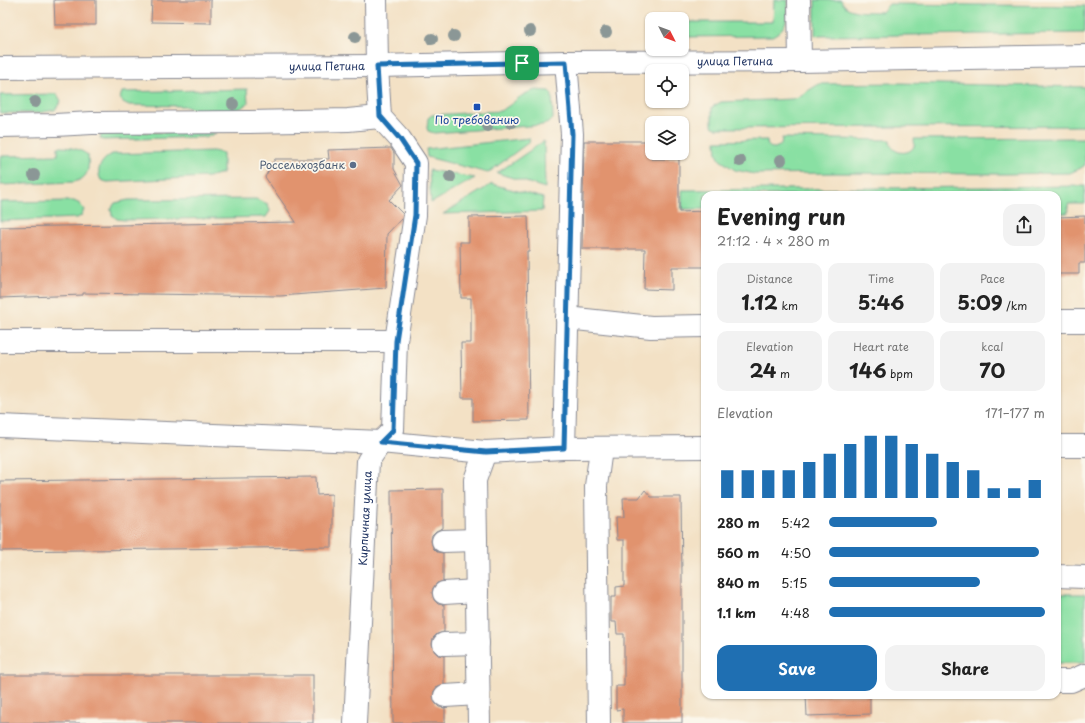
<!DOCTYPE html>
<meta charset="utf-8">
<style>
:root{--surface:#fff;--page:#f2f2f2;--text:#222;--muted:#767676;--accent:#1f6fb2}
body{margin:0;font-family:"Playpen Sans",sans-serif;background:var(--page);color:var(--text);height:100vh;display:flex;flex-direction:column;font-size:15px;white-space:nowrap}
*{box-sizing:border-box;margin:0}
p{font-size:13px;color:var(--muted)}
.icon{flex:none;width:22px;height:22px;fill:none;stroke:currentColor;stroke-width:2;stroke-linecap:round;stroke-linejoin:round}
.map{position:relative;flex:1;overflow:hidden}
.sheet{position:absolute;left:701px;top:191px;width:360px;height:508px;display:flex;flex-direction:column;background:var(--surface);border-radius:12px;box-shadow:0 1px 3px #0004}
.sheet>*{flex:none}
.needle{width:26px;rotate:132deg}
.controls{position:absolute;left:645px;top:12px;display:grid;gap:8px}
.controls a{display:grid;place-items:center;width:44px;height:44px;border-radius:8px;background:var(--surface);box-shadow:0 1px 3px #0004;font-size:20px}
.pin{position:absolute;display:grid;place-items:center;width:34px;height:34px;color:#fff;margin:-17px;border-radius:8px;box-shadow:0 2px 6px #0006}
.round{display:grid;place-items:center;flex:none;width:42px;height:42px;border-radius:12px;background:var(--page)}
.head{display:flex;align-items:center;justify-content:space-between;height:68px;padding:0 16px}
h1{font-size:22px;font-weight:700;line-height:30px}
.stats{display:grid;grid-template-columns:repeat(3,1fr);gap:6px;height:68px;padding:4px 16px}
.stats div{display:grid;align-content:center;border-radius:10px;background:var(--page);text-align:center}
.stats b{font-size:20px;font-weight:700}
.stats small{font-size:11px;font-weight:400}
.stats p{font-size:11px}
.chart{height:112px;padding:8px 16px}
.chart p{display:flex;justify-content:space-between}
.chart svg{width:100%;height:72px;margin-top:4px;stroke:var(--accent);stroke-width:6}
.cta{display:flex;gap:8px;margin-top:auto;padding:8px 16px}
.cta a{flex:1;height:46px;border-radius:12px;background:var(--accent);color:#fff;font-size:16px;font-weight:700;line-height:46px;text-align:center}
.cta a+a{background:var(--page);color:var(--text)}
ul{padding:0 16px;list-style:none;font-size:13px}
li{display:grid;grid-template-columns:64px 48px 1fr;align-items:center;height:30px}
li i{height:10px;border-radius:5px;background:var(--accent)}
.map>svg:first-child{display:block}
.green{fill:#89e0a3;stroke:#528880}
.building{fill:#e1936e}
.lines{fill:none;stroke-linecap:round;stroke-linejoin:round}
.minor-casing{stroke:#878892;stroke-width:24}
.major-casing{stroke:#878892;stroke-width:24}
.minor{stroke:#fff;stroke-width:22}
.major{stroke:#fff;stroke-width:22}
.tree{fill:#8b9796}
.route-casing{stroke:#fff;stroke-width:8}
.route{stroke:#1f6fb2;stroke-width:5}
.transit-dot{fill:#1a4fb4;stroke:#fbf7ec;stroke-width:1.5}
.service-dot{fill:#5c6f8a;stroke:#fbf7ec;stroke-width:1.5}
.labels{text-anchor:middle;stroke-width:3.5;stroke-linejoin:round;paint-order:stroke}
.street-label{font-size:11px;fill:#1b2f5e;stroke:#fbf7ec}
.transit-label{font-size:11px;fill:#164399;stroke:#fbf7ec}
.service-label{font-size:11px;fill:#4e5e75;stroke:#fbf7ec;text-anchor:end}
</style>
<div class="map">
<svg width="1085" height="723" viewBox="0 0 1085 723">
<rect width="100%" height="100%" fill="#fbf7ec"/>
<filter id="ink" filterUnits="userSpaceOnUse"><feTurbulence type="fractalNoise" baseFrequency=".025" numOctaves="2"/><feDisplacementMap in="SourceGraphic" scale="8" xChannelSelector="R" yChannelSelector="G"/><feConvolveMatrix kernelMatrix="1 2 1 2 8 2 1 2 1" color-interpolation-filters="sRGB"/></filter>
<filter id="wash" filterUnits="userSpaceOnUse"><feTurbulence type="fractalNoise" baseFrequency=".012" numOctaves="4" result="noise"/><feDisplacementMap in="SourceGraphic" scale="16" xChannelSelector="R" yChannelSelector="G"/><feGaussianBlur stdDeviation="0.9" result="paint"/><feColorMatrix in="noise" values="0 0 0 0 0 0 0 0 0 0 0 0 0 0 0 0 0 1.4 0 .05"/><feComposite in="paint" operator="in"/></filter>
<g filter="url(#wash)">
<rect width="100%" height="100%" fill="#f3e1c5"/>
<g class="green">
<path d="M 774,0 L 788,0 C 788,15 788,29 772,36 L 682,37 L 682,22 L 773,22 Z"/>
<path d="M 815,0 L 841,0 C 847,15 868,11 882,12 L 889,4 L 1085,6 L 1085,33 L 819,36 L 815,35 Z"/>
<polygon points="897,83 1085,87 1085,126 717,128 713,127 712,125 712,107 721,102 792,99 798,97 819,84"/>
<polygon points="247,89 248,103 241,108 233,110 195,110 184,106 129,105 123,102 120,98 122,92"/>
<path d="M 536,90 L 549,91 L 552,94 L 553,119 L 549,123 L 542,125 L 434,133 L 428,131 L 427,128 L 428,118 L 432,115 L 500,111 C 515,104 518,94 536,90 Z"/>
<polygon points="57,94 61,101 55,110 37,113 0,113 0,95"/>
<polygon points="102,132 216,133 212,135 205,137 103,140 100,138"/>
<polygon points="530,138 529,142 488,173 427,157 426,149"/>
<path d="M 782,138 L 890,140 C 891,156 911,155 914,146 C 915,143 914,141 914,139 L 1085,138 L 1085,165 L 1081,168 L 1070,173 L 1004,174 L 836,173 L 755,174 L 735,170 L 720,160 L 717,154 L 716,141 L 767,140 C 767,146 769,148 775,148 L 781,145 Z"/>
<polygon points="544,141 545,188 497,173"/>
<path d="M 58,147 C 68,147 79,148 88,155 C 89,169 89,178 74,182 L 0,185 L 0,156 L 58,155 Z"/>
<path d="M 213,151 L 223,153 L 223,173 L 208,177 L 107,182 L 101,180 C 95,169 102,160 112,154 Z"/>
<polygon points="429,170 475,178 431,203"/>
<polygon points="492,184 543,198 542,211 443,214"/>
<polygon points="1085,186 1085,204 1068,204 1068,213 1057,213 1057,195 705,195 705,209 682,209 682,190"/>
<polygon points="256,199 268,204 270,211 266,217 124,220 117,219 112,215 111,209 115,203 128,200"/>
<polygon points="74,201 80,204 84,210 81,216 77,218 0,221 0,202"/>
<rect x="1057" y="594" width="28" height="69"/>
</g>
<g id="blocks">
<g class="building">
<polygon points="54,0 96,0 96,25 55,25"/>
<polygon points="152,0 211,0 211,23 151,22"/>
<polygon points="584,141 651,141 651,159 679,159 679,212 705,211 705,267 672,267 672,290 644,289 645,249 582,249"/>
<polygon points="391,148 394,153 394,169 403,185 389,200 403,214 402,218 387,234 386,288 280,296 83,293 83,295 0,298 0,227 296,222 265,177 275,159 329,159 328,150"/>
<polygon points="528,216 529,251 527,251 529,420 473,421 473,398 462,398 461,343 471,343 471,298 461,298 460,242 469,242 469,217"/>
<polygon points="1085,216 1085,263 1079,263 1079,274 1057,274 1057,217"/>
<polygon points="316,477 317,495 332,494 332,547 0,551 0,481"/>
<polygon points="443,489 443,528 436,531 432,535 431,541 433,548 437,552 443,553 443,581 437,583 433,588 432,593 434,600 438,604 444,605 444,632 437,634 433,638 432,644 434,651 438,655 444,656 444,684 438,686 434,691 433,696 435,703 439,707 445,708 445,723 393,723 391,490"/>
<polygon points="645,490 651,497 681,497 682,576 682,723 623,723 623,709 616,710 616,686 624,686 624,634 617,634 616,622 611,622 611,597 616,597 616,587 624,586 624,540 617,540 616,517 624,517 623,498 639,498"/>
<rect x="0" y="675" width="313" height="48"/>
<polygon points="806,695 870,695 870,714 807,716"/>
</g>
</g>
</g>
<g filter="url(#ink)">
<use href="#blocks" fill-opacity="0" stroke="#878892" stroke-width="1"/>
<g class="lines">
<defs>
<g id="minor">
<polyline points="799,0 800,61"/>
<polyline points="0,126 55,125 92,123 249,122 348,120 380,117"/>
<polyline points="567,318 651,327 705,326"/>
<polyline points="1057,321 1085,321"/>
<polyline points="0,341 396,341"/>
<polyline points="0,426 381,442 485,452 564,448 705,447"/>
<polyline points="1057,446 1085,446"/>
<polyline points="564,448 572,134 566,62"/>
<polyline points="443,541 476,540"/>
<polyline points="1057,576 1085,577"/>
<polyline points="444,593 477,591"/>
<polyline points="444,644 478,643"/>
<polyline points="1057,681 1071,681 1085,675"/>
<polyline points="445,696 478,694"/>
<path id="s1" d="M 355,723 L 368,461 L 381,442 L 393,430 L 396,341 L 415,215 L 416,163 L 400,139 L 380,117 L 377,66 L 376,0"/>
<polyline points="479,723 475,480 485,452"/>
<polyline points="599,723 596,486 601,449"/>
</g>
<g id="major">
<path id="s2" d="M 0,68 L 377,66 L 566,62 L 800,61 L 1085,56"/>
</g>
</defs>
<use href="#minor" class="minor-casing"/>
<use href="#major" class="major-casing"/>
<use href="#minor" class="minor"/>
<use href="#major" class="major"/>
</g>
<g class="tree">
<circle cx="530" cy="31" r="6"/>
<circle cx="606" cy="32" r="6"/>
<circle cx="454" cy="36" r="6"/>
<circle cx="355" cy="37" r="6"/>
<circle cx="432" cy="39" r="6"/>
<circle cx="35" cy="102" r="6"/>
<circle cx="233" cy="104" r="6"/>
<circle cx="511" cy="122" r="6"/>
<circle cx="487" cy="126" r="6"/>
<circle cx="781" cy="160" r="6"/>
<circle cx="740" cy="161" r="6"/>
<circle cx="34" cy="175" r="6"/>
<circle cx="450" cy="177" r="6"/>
</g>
</g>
<g class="lines" filter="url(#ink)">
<defs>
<polygon id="route" points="566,62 572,134 564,448 486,452 381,442 393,430 396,341 415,215 416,163 400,139 380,116 377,66"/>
</defs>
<use href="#route" class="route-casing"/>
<use href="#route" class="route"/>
</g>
<rect class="transit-dot" x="473" y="103" width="8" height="8" rx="2"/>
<circle class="service-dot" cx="353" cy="165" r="4"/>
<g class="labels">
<g class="street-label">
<text dy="4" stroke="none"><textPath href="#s2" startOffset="735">улица Петина</textPath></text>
<text dy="4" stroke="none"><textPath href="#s2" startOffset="327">улица Петина</textPath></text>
<text dy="4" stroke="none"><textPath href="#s1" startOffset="205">Кирпичная улица</textPath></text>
</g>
<g class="transit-label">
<text x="477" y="124">По требованию</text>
</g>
<g class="service-label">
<text x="345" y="169">Россельхозбанк</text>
</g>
</g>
</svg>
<div class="controls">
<a><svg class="needle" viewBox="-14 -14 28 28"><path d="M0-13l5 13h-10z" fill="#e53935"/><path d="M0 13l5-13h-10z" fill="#767676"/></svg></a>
<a><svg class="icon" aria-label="locate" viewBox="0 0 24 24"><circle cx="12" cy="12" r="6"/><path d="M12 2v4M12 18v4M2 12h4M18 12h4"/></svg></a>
<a><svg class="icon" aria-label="layers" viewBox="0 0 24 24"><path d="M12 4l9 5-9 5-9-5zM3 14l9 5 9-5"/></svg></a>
</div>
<div class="pin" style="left:522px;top:63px;background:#1e9e55"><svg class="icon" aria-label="arrive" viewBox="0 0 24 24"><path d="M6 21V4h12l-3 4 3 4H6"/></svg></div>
<section class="sheet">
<div class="head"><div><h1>Evening run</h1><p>21:12 · 4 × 280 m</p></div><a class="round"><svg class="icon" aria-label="share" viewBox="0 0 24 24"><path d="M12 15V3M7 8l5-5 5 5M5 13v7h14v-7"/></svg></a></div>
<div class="stats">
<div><p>Distance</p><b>1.12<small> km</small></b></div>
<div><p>Time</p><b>5:46</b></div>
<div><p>Pace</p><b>5:09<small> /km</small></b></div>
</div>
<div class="stats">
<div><p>Elevation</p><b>24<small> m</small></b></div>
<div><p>Heart rate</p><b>146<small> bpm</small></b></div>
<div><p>kcal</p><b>70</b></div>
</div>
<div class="chart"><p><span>Elevation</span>171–177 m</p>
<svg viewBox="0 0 160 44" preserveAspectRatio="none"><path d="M5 44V27M15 44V27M25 44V27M35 44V27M45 44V22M55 44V17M65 44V11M75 44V6M85 44V6M95 44V11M105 44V17M115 44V22M125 44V27M135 44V38M145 44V38M155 44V33"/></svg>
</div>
<ul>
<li><b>280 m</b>5:42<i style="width:50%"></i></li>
<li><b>560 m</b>4:50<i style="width:97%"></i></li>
<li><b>840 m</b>5:15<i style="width:70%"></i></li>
<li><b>1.1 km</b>4:48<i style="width:100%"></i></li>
</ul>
<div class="cta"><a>Save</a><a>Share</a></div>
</section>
</div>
